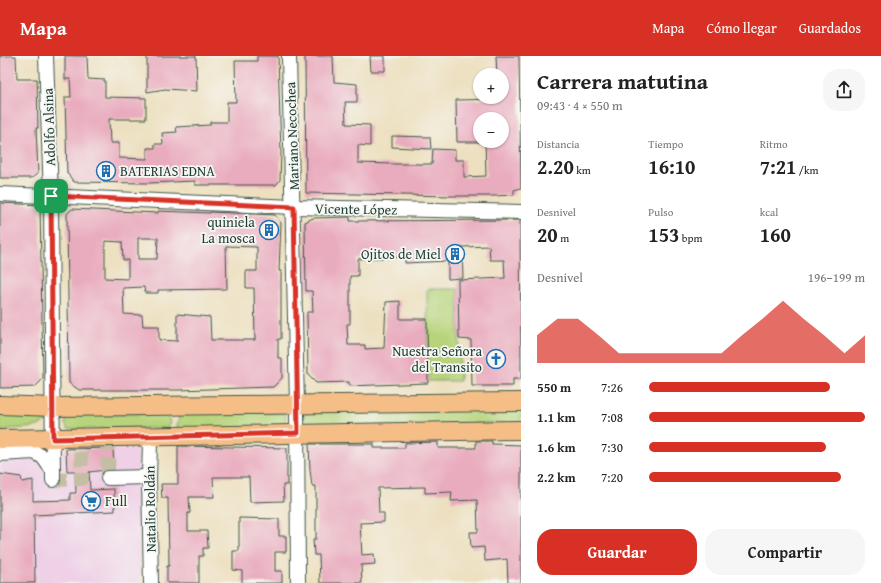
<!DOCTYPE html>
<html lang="es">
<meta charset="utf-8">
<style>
:root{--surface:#fff;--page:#f6f6f6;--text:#222;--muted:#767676;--accent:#d93025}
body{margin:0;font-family:"Gentium Book Plus",serif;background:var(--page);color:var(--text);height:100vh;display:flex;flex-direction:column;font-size:15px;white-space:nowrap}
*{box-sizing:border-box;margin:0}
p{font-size:13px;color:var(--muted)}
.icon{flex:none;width:22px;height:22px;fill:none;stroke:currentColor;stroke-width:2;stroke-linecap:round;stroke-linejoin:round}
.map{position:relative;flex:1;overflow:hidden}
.details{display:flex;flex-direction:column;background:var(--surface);width:360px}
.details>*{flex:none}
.fabs{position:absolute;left:473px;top:12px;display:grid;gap:8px}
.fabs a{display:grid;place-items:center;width:36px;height:36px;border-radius:50%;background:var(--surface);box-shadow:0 1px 3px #0004;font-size:20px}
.pin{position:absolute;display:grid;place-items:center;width:34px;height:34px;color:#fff;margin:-17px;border-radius:8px;box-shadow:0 2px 6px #0006}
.round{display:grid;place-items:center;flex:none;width:42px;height:42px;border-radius:16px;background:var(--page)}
.headline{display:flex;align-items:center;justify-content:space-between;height:68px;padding:0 16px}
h1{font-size:22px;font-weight:700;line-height:30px}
.stats{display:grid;grid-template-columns:repeat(3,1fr);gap:6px;height:68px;padding:4px 16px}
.stats div{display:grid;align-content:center}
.stats b{font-size:20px;font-weight:700}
.stats small{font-size:11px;font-weight:400}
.stats p{font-size:11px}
.chart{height:112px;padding:8px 16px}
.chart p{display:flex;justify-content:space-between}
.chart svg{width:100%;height:72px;margin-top:4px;fill:var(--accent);opacity:.7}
.primary-button{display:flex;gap:8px;margin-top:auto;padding:8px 16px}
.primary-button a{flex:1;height:46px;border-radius:16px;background:var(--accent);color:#fff;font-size:16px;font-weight:700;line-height:46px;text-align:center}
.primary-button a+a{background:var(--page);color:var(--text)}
ul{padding:0 16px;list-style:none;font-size:13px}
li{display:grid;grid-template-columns:64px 48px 1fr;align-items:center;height:30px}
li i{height:10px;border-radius:5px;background:var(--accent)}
header{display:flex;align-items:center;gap:24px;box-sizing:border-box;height:56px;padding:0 20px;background:var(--accent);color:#fff}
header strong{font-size:19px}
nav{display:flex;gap:22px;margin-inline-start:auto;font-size:14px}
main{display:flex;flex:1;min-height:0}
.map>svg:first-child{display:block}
.built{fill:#efd0e6}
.green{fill:#b7d47b;stroke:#6b8858}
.building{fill:#e9acbe;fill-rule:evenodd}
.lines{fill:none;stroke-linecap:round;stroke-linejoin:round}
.minor-tunnel{stroke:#c4bfa4;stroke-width:14;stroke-dasharray:14 7;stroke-linecap:butt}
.minor-casing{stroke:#3e5549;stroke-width:16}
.major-casing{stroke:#3e5549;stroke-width:20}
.minor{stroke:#fff;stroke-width:14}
.major{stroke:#f6be87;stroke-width:18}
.route-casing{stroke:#fff;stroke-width:8}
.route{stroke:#d93025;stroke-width:5}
.labels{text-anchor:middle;stroke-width:3.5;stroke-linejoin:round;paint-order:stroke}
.street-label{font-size:14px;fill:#1f3d34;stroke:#f6f6f2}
.poi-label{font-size:14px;fill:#1f3d34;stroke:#f6f6f2;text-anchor:end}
</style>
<header>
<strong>Mapa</strong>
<nav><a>Mapa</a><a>Cómo llegar</a><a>Guardados</a></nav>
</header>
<main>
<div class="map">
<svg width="521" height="527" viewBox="0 0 521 527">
<rect width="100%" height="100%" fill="#f6f6f2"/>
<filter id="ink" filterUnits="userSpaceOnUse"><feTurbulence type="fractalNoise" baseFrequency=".025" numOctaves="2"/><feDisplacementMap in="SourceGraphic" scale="8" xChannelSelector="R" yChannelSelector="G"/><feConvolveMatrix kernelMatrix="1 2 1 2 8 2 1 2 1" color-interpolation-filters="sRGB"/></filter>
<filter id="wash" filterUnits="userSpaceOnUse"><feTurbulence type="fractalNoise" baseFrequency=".012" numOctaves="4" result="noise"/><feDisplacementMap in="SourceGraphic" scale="16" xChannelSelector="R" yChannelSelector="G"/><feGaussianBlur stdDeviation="0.9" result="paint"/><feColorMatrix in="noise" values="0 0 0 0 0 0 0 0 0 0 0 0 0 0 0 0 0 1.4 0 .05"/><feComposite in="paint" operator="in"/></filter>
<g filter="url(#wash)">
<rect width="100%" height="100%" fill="#ede0c0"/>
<polygon class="built" points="132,392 140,399 141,433 138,433 141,527 0,527 0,395 37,393"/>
<g class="green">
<polygon points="427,233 458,233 460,325 428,325"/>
<polygon points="521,350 521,367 313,371 307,368 304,362 306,356"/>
<polygon points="175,355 284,357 286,362 284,368 278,371 176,374 179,362"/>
<path d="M 0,357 L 39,358 L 43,360 L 45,366 C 33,376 14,369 0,376 Z"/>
<polygon points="68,358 167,358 170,367 167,372 68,373 65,368"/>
</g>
<g id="blocks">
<g class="building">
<polygon points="0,0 16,0 17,23 37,23 38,72 36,72 38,117 32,122 0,122"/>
<polygon points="65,0 87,0 88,23 105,24 105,41 146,42 146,63 109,63 110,87 119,87 119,102 147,103 147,92 155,92 155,88 163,88 162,77 177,76 176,71 210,69 210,66 227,66 227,46 236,46 235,5 257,5 257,0 278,0 281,97 280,124 276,129 195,129 195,125 148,127 74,126 67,117 65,41 71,41 70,23 65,23"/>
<polygon points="147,0 196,0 197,35 165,33 147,36"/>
<polygon points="305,0 333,0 334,26 357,28 357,46 345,46 346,68 370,69 370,90 358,89 358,107 393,108 432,108 433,93 455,94 455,104 464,104 464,121 486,120 485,85 502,85 502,63 480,63 480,86 457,86 456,44 502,43 502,19 497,19 496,0 519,0 521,132 514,134 514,139 494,140 451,140 306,137"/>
<polygon points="370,0 385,0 385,15 371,15"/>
<polygon points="392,80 430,81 431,93 392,91"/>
<polygon points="0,147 40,149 43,323 35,331 0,332"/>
<path d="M 72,153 L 158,157 L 158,155 L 210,157 L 210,156 L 275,159 L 281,167 L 279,215 L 281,215 L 281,283 L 278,283 L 278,302 L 282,302 L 282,322 L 273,331 L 178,334 L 79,334 L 69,327 L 67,158 ZM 138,182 L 158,182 L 157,203 L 138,203 ZM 105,185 L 122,186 L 123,204 L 128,204 L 128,223 L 105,222 ZM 226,190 L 257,191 L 257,215 L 246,215 L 246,232 L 254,232 L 255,284 L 211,284 L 210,261 L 177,258 L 177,285 L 159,284 L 159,270 L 143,270 L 142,259 L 124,258 L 123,232 L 144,231 L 145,237 L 158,237 L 158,234 L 227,233 Z"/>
<polygon points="350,161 350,165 520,164 521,323 513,323 513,330 472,330 471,284 459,283 458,224 505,222 504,204 490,204 489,190 462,191 463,222 448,223 448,205 405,207 405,201 358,203 358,220 350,220 350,268 347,268 348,289 365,289 365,293 384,292 386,246 400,245 400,263 427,263 428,327 349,330 349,326 316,327 308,319 307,256 313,256 312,235 306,235 305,166 313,162"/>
<polygon points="476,385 492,385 492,388 521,389 521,527 508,527 507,503 485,505 484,491 471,492 470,476 478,476 477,444 451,445 452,436 425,437 425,431 378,432 379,457 384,457 384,466 360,467 362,499 374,498 375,508 361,509 362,527 320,527 319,499 314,499 313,483 316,483 316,430 312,430 310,414 309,388 374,388 374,392 405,392 405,387 438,386 438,392 476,392"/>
<polygon points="178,390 287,392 287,429 283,429 284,445 250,446 249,421 213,421 214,441 189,441 190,457 188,457 188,475 207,475 208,492 203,492 203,500 199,500 199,527 167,527 167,510 169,510 168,442 162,442 161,428 178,428"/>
<polygon points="113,392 114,413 89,416 90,434 114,433 115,455 34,459 35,527 0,527 0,418 21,421 22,426 33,424 33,445 70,444 70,437 76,437 75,415 67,415 66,393"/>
<polygon points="239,462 279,463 279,480 286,480 286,496 275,496 275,515 282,515 282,527 242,527 242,515 233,514 233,495 239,495"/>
</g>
</g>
</g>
<g filter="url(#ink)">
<use href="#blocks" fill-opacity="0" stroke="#3e5549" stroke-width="1"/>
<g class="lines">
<g class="minor-tunnel">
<polyline points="107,381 108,422"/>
<polyline points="53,424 82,423 81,382"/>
</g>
<defs>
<g id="minor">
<polyline points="46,0 51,140 53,424"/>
<polyline points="289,0 297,349 298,527"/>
<polyline points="0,138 294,151 521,156"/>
<polyline points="0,398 34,396 43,401 53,415"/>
<polyline points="108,422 149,421"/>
<polyline points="151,527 149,421 150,388 154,381"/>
</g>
<g id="major">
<polyline points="0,349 53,351 521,346"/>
<polyline points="0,383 521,374"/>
</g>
</defs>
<use href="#minor" class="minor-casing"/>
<use href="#major" class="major-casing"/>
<use href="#minor" class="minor"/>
<use href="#major" class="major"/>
</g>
</g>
<g class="lines" filter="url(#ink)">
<defs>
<polygon id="route" points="51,140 294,151 298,377 53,383"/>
</defs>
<use href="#route" class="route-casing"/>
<use href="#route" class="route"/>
</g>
<defs>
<symbol id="building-ring" viewBox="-11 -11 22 22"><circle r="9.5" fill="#f6f6f2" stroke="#1f6fb2" stroke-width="1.5"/><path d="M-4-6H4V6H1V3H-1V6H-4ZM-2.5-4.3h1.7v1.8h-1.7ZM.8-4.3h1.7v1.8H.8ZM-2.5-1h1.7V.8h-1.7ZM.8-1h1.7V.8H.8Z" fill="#1f6fb2"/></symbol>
<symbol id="church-ring" viewBox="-11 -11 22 22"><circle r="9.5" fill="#f6f6f2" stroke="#1f6fb2" stroke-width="1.5"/><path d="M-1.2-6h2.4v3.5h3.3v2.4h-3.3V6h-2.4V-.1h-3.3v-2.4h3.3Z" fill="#1f6fb2"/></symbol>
<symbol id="supermarket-ring" viewBox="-11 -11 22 22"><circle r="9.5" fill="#f6f6f2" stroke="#1f6fb2" stroke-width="1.5"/><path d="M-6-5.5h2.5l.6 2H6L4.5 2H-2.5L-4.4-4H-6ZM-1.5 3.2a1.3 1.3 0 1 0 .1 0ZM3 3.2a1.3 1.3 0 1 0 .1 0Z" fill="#1f6fb2"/></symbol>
</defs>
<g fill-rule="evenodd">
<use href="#building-ring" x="95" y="104" width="22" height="22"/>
<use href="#building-ring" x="258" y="163" width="22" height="22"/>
<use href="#building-ring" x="444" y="187" width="22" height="22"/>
<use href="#church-ring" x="485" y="292" width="22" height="22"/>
<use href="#supermarket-ring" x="80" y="434" width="22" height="22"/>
</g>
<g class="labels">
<g class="street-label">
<text transform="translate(49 71) rotate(-92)" y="5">Adolfo Alsina</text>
<text transform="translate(292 80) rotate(-92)" y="5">Mariano Necochea</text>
<text transform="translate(356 153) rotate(1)" y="5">Vicente López</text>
<text transform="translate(150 453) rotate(-91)" y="5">Natalio Roldán</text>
</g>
<g class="poi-label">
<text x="120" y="120" text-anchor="start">BATERIAS EDNA</text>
<text x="255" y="171">quiniela<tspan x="255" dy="16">La mosca</tspan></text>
<text x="441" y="203">Ojitos de Miel</text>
<text x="482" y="300">Nuestra Señora<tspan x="482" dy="16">del Transito</tspan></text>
<text x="105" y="450" text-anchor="start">Full</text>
</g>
</g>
</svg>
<div class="fabs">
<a>+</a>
<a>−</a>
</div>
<div class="pin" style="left:51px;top:140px;background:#1e9e55"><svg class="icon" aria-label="arrive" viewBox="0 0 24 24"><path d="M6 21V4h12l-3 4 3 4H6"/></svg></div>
</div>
<section class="details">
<div class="headline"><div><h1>Carrera matutina</h1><p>09:43 · 4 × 550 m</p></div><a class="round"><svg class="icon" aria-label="share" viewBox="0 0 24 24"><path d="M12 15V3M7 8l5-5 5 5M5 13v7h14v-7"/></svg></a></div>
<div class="stats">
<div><p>Distancia</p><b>2.20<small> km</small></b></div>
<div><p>Tiempo</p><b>16:10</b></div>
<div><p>Ritmo</p><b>7:21<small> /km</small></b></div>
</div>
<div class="stats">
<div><p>Desnivel</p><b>20<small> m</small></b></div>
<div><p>Pulso</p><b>153<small> bpm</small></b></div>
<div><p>kcal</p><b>160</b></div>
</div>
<div class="chart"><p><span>Desnivel</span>196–199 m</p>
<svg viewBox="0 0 160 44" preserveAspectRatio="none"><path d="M0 44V27L10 17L20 17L30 27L40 38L50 38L60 38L70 38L80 38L90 38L100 27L110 17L120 6L130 17L140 27L150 38L160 27V44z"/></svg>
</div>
<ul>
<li><b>550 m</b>7:26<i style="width:84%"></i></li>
<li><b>1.1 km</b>7:08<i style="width:100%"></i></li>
<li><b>1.6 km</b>7:30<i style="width:82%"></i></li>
<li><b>2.2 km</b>7:20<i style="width:89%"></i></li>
</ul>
<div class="primary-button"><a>Guardar</a><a>Compartir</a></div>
</section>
</main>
